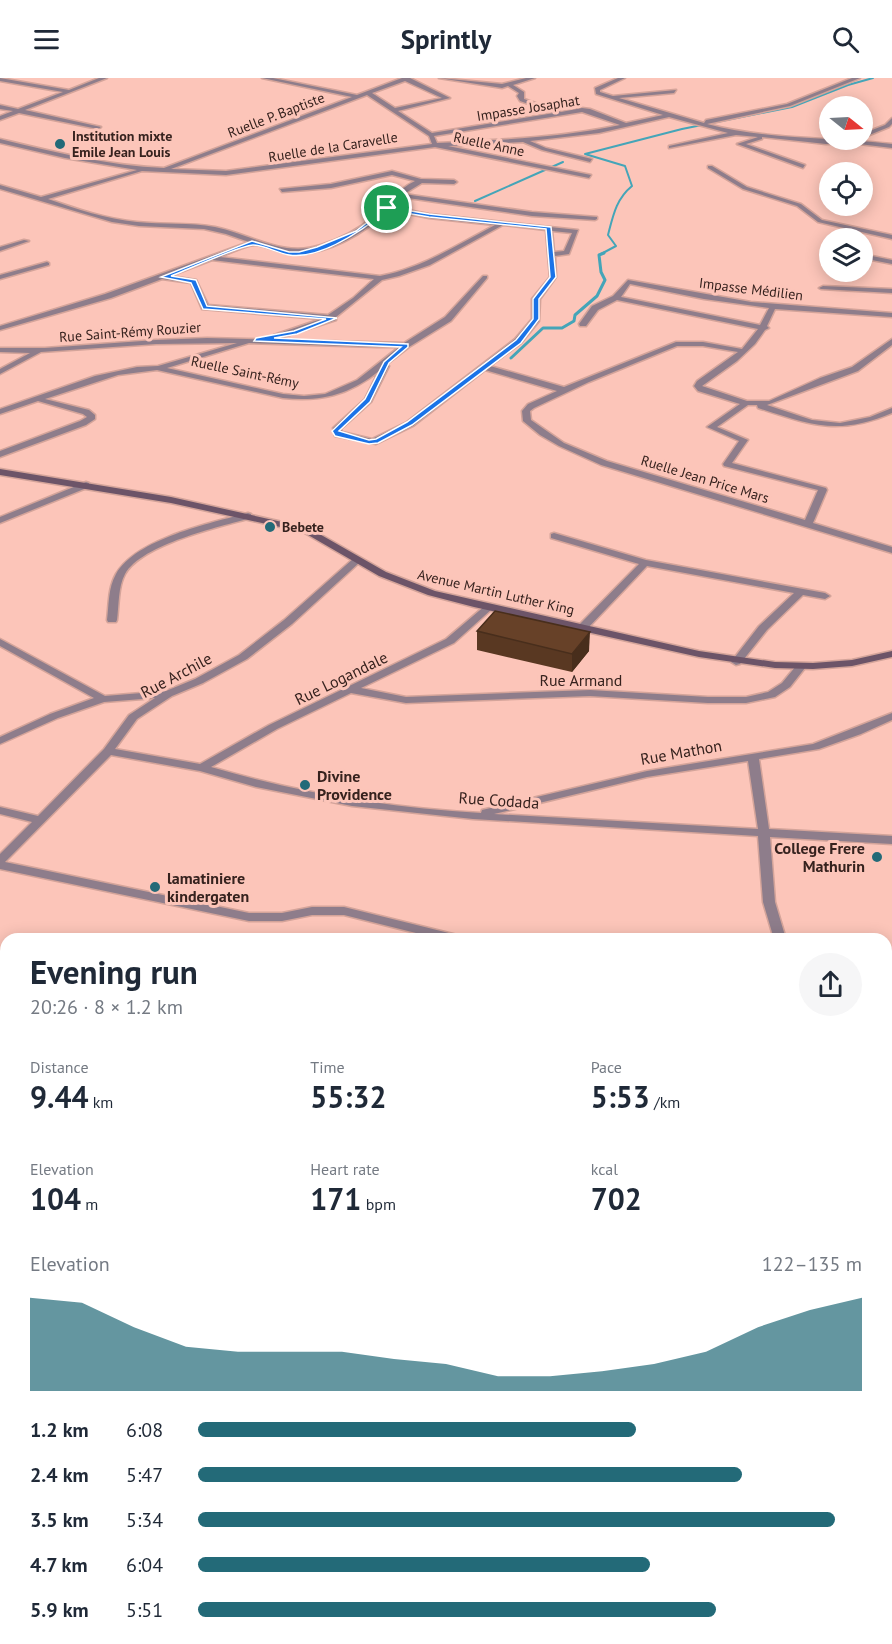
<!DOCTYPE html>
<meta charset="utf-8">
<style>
:root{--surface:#fff;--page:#f6f6f7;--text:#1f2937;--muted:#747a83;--accent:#236a78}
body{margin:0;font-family:"PT Sans",sans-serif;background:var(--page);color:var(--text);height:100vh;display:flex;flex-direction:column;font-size:22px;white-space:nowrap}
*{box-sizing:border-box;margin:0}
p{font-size:20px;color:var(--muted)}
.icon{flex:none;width:33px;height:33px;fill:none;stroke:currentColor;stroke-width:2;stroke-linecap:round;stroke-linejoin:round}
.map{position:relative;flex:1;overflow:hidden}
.drawer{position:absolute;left:0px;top:855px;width:892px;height:711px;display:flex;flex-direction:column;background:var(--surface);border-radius:18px 18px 0 0;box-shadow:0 3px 15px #0003}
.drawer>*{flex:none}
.needle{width:39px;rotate:108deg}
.controls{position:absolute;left:819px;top:18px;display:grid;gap:12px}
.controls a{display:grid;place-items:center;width:54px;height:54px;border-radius:50%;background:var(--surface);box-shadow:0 3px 15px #0003;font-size:30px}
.pin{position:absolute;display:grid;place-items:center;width:51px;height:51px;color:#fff;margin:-26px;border:3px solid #fff;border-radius:50%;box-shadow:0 2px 6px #0007}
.round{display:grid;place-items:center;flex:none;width:63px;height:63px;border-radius:32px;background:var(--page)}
.summary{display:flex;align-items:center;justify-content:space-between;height:102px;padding:0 30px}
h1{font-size:33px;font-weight:700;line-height:45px}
.metrics{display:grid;grid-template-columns:repeat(3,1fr);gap:9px;height:102px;padding:6px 30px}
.metrics div{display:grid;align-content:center}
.metrics b{font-size:30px;font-weight:700}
.metrics small{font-size:16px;font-weight:400}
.metrics p{font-size:16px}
.chart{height:168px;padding:12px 30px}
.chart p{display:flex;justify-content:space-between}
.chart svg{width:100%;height:108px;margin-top:6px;fill:var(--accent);opacity:.7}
ul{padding:0 30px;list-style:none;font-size:20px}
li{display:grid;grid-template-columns:96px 72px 1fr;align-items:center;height:45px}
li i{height:15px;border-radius:8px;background:var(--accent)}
header{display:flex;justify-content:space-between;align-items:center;height:78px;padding:0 30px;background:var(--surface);font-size:27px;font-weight:700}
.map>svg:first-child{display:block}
.green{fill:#b2c1f6}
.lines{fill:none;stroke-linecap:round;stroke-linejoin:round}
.stream-far2{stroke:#44a5b8;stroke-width:2}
.stream-far1{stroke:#44a5b8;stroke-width:3}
.stream{stroke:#44a5b8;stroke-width:8}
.street-casing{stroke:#d4a49a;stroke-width:3}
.secondary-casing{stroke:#d4a49a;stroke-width:3}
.street{fill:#8e7d8b;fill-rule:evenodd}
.secondary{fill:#6c5468;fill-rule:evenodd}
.wall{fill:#593822}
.shaded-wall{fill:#482e1c}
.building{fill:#674128;stroke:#482e1c;stroke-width:1.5}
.route{fill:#1a73e8;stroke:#fff;stroke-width:1.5;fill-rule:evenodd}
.poi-dot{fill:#236a78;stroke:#fcc5b9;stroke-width:2}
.labels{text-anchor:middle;stroke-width:6;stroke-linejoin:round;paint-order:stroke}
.far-street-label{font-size:14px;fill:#36221e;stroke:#fcc5b9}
.far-poi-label{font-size:14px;font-weight:bold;fill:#36221e;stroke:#fcc5b9;text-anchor:start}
.street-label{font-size:16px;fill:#36221e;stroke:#fcc5b9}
.poi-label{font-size:16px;font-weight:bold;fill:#36221e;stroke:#fcc5b9;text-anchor:start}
</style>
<header><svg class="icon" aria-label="menu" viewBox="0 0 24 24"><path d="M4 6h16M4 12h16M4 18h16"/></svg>Sprintly<svg class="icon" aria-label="search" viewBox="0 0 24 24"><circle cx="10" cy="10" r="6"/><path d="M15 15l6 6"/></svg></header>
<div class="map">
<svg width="892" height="1566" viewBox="0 0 892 1566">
<rect width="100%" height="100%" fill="#fcc5b9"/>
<polygon class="green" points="19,1560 76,1560 75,1566 17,1566"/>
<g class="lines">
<g class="stream-far2">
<polyline points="475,123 563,84"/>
<path d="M 601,176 L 616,168 L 608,157 C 613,138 616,121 632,108 L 625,88 L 585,76 L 682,51 L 792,29 L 848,7 L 873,0"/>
</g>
<polyline class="stream-far1" points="511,280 543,250 562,250 574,243 575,237 597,218 605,202 601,194 599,177 604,175"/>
<g class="stream">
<polyline points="886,1177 892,1175"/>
<polyline points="0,1233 6,1228"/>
</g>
<defs>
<g id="street">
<polygon points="0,0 69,12 99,0 107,0 25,32 101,49 98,51 19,35 0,42 0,38 13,33 0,31 0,27 18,31 63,14 0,3"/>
<path d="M 262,0 L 273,0 L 357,17 L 402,0 L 410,0 L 450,20 L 398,33 L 432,55 L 554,35 L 520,23 L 517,18 L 519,15 L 508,8 L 502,10 L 439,0 L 502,6 L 526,0 L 535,0 L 513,7 L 524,14 L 524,21 L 561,34 L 582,30 L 590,31 L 626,45 L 663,37 L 596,16 L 595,10 L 618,0 L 625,0 L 600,12 L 600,14 L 613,18 L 676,12 L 674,15 L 619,20 L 704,45 L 706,42 L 787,26 L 852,0 L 860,0 L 790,28 L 707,46 C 768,62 830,59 892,66 L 892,70 L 851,65 L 826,66 L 762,59 L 762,61 L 746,66 L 805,87 L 803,90 L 737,66 L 758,59 L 736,57 L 669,70 L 669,68 L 728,55 L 669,39 L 599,55 L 530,63 L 546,70 L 592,81 L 590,84 L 542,72 L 523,64 L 448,68 L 591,97 L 589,100 L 435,69 L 226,97 L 142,93 L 48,121 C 77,131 106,141 137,144 C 163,147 189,144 215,149 C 251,156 283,180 321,167 C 340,161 358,152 373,139 C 388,127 398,111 415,103 L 392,97 L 331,110 L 282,114 L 280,111 L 331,106 L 392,93 L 421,101 L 454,102 L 457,104 L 454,106 L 422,105 L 404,116 L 532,134 L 597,139 L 597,141 L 595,142 L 532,138 L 401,119 L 391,129 L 429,136 L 578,152 L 569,176 L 555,178 L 556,199 L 540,221 L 539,243 L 521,265 L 490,288 L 564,309 L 676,264 L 703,264 L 742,271 L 758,251 L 617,222 L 598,232 L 586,248 L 580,248 L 579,246 L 592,228 L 613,218 L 628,202 L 751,224 L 892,235 L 892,239 L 775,231 L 767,248 L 769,250 L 765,252 L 755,266 L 737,283 L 702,308 L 747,323 L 769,323 L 820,300 L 852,289 L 892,261 L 892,267 L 858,293 L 767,327 L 812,342 L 840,345 L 870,339 L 892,330 L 892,335 C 838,358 811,347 758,330 L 757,327 L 748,327 L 717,349 L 748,362 L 732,385 L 826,410 L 827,412 L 813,445 L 892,469 L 892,475 L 601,387 L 559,368 L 540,357 L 523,343 L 522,333 L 528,326 L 557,313 L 485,292 L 413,348 L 376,366 L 335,358 L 333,350 L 365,321 L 379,293 C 349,317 321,324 283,320 L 157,292 L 118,297 L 45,321 L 89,332 L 95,337 L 95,341 L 86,347 L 0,379 L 0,373 L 80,343 L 87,339 L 83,336 L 38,323 L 0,336 L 0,331 L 95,298 L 137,289 L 158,288 L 237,265 L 156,266 L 41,274 L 0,296 L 0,291 L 30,275 L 0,274 L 0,270 L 45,270 L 156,262 L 207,260 L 404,265 L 445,239 L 483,198 L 487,198 L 487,200 L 451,243 L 409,269 L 387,286 L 389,288 L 371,324 L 341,351 L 342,354 L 372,361 L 407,344 L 515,261 L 532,241 L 532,221 L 550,199 L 546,152 L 503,147 L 430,187 L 399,198 L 382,202 L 336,239 L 336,242 L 277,261 L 274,261 L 274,257 L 321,241 L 202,231 L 191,205 L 162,201 L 111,220 L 0,252 L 0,248 L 105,216 L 249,164 L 226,156 L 204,151 L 139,148 L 112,144 L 0,111 L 0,107 L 41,119 L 137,92 L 65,80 L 0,65 L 0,61 C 54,74 109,88 164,90 L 352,19 ZM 405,3 L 442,20 L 395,30 L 372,15 ZM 367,17 L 429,58 L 432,66 L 226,93 L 171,91 ZM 582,34 L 620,47 C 560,60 498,62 437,65 L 434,58 ZM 388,132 L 429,140 L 495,147 C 457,167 422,190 380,198 L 220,179 C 228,176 248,166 256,167 C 267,168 279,175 292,176 C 326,178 365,156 388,132 ZM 552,153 L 572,155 L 564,173 L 554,174 ZM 212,182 L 374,201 L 353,220 L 328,237 L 208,227 L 196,202 L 170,198 ZM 630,206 L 704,221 L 769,230 L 760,247 L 621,219 ZM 249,265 L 378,269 L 399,269 L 357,302 L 325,316 L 304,318 L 283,316 L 167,290 ZM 677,268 L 703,268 L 738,274 L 697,303 L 694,308 L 698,313 L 740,326 L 707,349 L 739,363 L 723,386 L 724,388 L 818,412 L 805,442 L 607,383 L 564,365 L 531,342 L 530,333 L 534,330 L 589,304 Z"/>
<polygon points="892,40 892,46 889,49 862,60 862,56 885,47"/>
<polygon points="708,88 712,88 747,109 801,126 822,142 892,157 892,161 818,144 797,128 743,111 708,90"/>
<polygon points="24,162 29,163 0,173 0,169"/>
<polygon points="862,176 892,182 892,186 862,180"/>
<polygon points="47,184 49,185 49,187 0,201 0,197"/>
<polygon points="823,208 892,211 892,215 821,211 819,210"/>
<polygon points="86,404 89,405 89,409 0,445 0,439"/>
<path d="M 248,435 L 251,436 L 251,440 C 219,449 142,466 125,496 C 118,509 119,527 117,542 L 116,544 L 108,544 L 107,542 C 109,527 108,510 116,496 C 136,461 210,445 248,435 Z"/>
<polygon points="554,455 646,482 825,515 830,518 825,521 803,517 767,552 740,586 736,587 731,584 759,548 794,515 647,488 587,551 579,551 579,547 639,486 551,460 551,456"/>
<path d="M 357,479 L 362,482 L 360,484 L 292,546 L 247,581 L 203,605 L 172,618 L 137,641 L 115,671 L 200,686 L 269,647 L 446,561 L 486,527 L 492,527 L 492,531 L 454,565 L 361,610 L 406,619 L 590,612 L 708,619 L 746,619 L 768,614 L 782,605 L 796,588 L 804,588 L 805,590 L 790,609 L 775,619 L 746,625 L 708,625 L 590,618 L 406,625 L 351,615 L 277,651 L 211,689 C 299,715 390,730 481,735 L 482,732 L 647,693 L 813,666 L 892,635 L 892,642 L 861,656 L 819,671 L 759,681 L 769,751 L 892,758 L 892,766 L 770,759 L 775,824 L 786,861 L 774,861 L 763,824 L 758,758 L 473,741 L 352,728 L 256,709 L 200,693 L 111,677 L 5,784 L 249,835 L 282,835 L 312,829 L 344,829 L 457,857 L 463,861 L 440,861 L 344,837 L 312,837 L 282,843 L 249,843 L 0,791 L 0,776 L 32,744 L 0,736 L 0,729 L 38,738 L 104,671 L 129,637 L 155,620 L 104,624 L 58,640 L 0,666 L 0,659 L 50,636 L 94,620 L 0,568 L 0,561 L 105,618 L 166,613 L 195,601 L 239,577 L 284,542 L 354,480 ZM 748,683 L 758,751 L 494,736 L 647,699 Z"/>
<polygon points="886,1017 892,1019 892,1033 886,1031"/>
<rect x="487" y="1560" width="18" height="6"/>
<polygon points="710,1560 734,1560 732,1566 708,1566"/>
</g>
<polygon id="secondary" points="0,391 171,419 309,450 386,494 435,513 699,573 775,584 813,585 852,582 892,573 892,579 852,588 813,591 775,590 699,579 474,529 428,517 379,498 303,454 171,425 0,397"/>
</defs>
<use href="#street" class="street-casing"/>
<use href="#secondary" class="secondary-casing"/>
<use href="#street" class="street"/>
<use href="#secondary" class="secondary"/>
</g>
<polygon class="wall" points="477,553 589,573 572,594 477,572"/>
<polygon class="shaded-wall" points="590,554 589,573 572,594 572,576"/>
<polygon class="building" points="495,533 590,554 572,576 477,553"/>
<path class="route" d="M 387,129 L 429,136 L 551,149 L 556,199 L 539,221 L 539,241 L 521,265 L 412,347 L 378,365 L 369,366 L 335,358 L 332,353 L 365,321 L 384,284 L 401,269 L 254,263 L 256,260 L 294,253 L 326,241 L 203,231 L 191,205 L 161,199 L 252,163 L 289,174 L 299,174 L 317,169 L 356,153 ZM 388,132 L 429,139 L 546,151 L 550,199 L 533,221 L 533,241 L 516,262 L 407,344 L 376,361 L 369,362 L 339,353 L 370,324 L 389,285 L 408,269 L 408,266 L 274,260 L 297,256 L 337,240 L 207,228 L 196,202 L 171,198 C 185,193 241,167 253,167 C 264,167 277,175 289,177 C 321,182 364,151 388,132 Z"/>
<g class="poi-dot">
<circle cx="60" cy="66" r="6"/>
<circle cx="270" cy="449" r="6"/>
<circle cx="305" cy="707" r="6"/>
<circle cx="877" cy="779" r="6"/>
<circle cx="155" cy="809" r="6"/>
</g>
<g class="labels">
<g class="far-street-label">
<text transform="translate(528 30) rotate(-9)" y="5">Impasse Josaphat</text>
<text transform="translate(276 37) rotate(-21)" y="5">Ruelle P. Baptiste</text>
<text transform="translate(489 66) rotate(12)" y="5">Ruelle Anne</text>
<text transform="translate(333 69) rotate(-9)" y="5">Ruelle de la Caravelle</text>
<text transform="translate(751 211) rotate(7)" y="5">Impasse Médilien</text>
<text transform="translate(130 254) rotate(-4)" y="5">Rue Saint-Rémy Rouzier</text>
<text transform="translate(245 294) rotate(12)" y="5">Ruelle Saint-Rémy</text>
<text transform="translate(705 401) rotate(17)" y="5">Ruelle Jean Price Mars</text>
<text transform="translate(496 514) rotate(13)" y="5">Avenue Martin Luther King</text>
</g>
<g class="far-poi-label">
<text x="72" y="63">Institution mixte<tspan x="72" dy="16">Emile Jean Louis</tspan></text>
<text x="282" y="454">Bebete</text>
</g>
<g class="street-label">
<text transform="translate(176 597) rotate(-28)" y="6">Rue Archile</text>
<text transform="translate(341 600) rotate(-26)" y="6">Rue Logandale</text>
<text x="581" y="608">Rue Armand</text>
<text transform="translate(681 674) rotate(-10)" y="6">Rue Mathon</text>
<text transform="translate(499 722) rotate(4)" y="6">Rue Codada</text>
</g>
<g class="poi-label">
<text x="317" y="704">Divine<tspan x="317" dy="18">Providence</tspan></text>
<text x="865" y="776" text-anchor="end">College Frere<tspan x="865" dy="18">Mathurin</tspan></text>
<text x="167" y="806">lamatiniere<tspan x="167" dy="18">kindergaten</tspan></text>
</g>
</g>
</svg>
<div class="controls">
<a><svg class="needle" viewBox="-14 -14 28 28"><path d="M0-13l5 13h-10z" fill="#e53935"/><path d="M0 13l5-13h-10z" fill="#747a83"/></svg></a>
<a><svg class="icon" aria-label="locate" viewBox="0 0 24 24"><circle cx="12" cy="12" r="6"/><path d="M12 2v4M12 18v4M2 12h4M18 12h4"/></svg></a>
<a><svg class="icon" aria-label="layers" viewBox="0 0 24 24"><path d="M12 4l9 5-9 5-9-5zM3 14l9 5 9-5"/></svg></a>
</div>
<div class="pin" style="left:387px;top:130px;background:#1e9e55"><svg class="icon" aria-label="arrive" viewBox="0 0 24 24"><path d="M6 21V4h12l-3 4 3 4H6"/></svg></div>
<section class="drawer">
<div class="summary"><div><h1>Evening run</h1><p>20:26 · 8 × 1.2 km</p></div><a class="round"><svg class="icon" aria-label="share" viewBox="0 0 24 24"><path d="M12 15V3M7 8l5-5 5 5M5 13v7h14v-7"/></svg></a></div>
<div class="metrics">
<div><p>Distance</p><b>9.44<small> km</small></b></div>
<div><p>Time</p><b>55:32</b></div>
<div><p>Pace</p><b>5:53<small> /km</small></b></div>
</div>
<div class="metrics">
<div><p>Elevation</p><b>104<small> m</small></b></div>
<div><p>Heart rate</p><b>171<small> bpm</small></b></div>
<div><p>kcal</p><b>702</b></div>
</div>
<div class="chart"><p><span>Elevation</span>122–135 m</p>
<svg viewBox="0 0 160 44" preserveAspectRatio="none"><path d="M0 44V6L10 8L20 18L30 26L40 28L50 28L60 28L70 31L80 33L90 38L100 38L110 36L120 33L130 28L140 18L150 11L160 6V44z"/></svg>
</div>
<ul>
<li><b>1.2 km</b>6:08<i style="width:66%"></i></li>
<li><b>2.4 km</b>5:47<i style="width:82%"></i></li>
<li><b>3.5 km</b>5:34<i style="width:96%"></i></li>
<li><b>4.7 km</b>6:04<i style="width:68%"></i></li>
<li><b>5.9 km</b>5:51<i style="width:78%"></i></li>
</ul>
</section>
</div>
